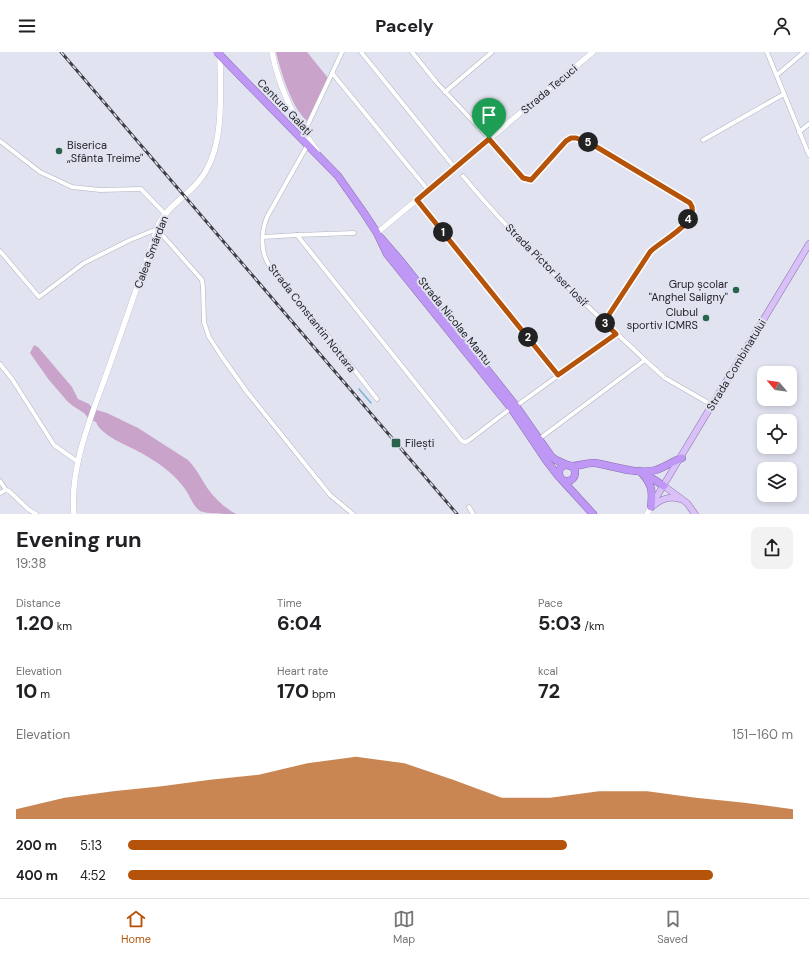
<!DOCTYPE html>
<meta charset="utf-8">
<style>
:root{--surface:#fff;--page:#f2f2f2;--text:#202124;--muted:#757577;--line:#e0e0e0;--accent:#b45309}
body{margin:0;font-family:"DM Sans",sans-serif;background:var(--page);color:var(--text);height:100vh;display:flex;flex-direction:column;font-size:15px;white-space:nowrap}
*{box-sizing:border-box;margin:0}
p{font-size:13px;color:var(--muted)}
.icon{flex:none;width:22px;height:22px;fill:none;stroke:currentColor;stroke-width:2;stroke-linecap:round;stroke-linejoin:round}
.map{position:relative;height:462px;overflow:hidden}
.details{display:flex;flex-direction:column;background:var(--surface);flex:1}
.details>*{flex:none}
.needle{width:26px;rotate:299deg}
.buttons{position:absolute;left:757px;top:314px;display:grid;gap:8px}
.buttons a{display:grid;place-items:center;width:40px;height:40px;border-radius:8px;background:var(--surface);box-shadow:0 2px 6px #0003;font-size:20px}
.pin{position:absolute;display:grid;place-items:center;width:34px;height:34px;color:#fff;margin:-41px -17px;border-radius:50% 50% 50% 0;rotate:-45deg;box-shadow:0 0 4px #0007}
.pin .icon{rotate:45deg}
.km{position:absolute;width:20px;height:20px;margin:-10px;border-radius:50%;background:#222;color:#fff;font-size:11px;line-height:20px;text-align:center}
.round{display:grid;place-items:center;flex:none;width:42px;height:42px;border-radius:8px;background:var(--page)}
.overview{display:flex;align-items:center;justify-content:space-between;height:68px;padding:0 16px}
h1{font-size:22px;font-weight:700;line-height:30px}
.metrics{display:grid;grid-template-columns:repeat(3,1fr);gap:6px;height:68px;padding:4px 16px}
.metrics div{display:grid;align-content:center}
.metrics b{font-size:20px;font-weight:700}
.metrics small{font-size:11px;font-weight:400}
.metrics p{font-size:11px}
.chart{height:112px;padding:8px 16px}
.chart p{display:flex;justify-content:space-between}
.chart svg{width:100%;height:72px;margin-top:4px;fill:var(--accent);opacity:.7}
ul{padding:0 16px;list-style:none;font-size:13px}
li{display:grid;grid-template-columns:64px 48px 1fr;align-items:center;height:30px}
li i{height:10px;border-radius:5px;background:var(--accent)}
header{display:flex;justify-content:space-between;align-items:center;height:52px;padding:0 16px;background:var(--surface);font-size:18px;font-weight:700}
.tabs{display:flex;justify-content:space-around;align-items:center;height:56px;border-top:1px solid var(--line);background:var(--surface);font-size:11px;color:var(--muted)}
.tabs a{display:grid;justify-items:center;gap:2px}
.tabs .current{color:var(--accent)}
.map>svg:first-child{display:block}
.green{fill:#caa3cb}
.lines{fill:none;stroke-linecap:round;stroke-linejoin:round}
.stream{stroke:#7ab2d1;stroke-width:1.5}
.street-casing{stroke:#b0b2bf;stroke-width:5}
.secondary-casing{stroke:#b0b2bf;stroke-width:6}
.primary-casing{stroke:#886ead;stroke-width:7}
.highway-casing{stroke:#886ead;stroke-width:8}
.street{stroke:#fff;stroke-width:4}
.secondary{stroke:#fff;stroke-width:5.5}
.primary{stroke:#d9c1f8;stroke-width:6}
.highway{stroke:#bf97f4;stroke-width:7}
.rail-casing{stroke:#3e3f45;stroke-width:3}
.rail{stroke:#e1e3f0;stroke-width:1.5;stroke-dasharray:4.5;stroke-linecap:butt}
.highway-bridge-casing{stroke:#886ead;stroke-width:8;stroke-linecap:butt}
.highway-bridge{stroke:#bf97f4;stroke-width:7}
.route-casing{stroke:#fff;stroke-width:8}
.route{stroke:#b45309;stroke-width:5}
.poi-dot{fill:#2a634c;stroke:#e1e3f0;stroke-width:1.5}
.labels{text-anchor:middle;stroke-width:4;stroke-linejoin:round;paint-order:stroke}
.street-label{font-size:11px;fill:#232328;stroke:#e1e3f0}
.poi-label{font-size:11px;fill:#232328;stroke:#e1e3f0;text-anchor:start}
</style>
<header><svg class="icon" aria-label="menu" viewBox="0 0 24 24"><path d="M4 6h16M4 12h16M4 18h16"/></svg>Pacely<svg class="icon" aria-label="person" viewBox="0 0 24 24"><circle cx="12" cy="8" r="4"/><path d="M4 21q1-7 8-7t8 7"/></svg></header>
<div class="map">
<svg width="809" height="462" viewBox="0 0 809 462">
<rect width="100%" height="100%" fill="#e1e3f0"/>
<g class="green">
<path d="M 276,0 L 307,0 L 328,26 L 307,69 C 291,55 281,20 276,0 Z"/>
<path d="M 34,293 L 38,295 L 72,335 L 78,347 L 89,352 L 93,357 L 107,361 L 138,376 L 188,408 C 197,417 201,427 208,437 C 215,447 225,456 236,462 C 226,462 207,462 200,459 C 193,454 190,444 185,437 C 176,424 162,413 148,405 C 134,395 102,386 96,370 L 89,367 L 84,361 L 73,354 L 68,350 L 49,328 L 30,301 Z"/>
</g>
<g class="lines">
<polyline class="stream" points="359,337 371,351"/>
<defs>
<g id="street">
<polyline points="361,0 455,116"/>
<path d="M 412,0 L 437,31 L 486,83 L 519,122 L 523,126 L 531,128 L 533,127 L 566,89 C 575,84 580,87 589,91 L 690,151 L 692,153 C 693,177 663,185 650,200 L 610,261 L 605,271"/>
<polyline points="767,0 809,103"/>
<polyline points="332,21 428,138"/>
<polyline points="777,23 804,0"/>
<polyline points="445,40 492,0"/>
<polyline points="799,80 809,72"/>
<polyline points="304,81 342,0"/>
<polyline points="703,88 784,42"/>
<polyline points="0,89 40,120 72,135 100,138 141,137 165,162"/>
<path d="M 307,94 L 267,165 C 261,180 260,199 269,213 L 328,284 L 377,347"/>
<path d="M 463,124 C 518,191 582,249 645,308 L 665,326 L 712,353"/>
<polyline points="417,148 558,323"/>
<polyline points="297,183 462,389 465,390 468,389 511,356"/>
<polyline points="263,185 297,183 354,181"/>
<polyline points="0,199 39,245 84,211 130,188 157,177 202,228 203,236 204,270 209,285 222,305 247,340 330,443 353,462"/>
<polyline points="0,312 12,327 54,393 78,410"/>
<polyline points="516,354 616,282"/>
<polyline points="539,387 645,308"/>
<polyline points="0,429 6,438"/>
<polyline points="0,441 6,438 9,439 28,457 36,462"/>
<polyline points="469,455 473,462"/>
</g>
<g id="secondary">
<path d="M 272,0 C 279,36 295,69 317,99"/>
<polyline points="377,181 593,0"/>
<path d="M 74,462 C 69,413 94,358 110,312 C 127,265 143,218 159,171 C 169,153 186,145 199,129 C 226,96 220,41 220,1"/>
<polyline points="647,462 651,455"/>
</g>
<g id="primary">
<polyline points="664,434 687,451 695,462"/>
<path d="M 654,453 C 662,447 669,444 680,447"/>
<polyline points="651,454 809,192"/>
</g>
<g id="highway">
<polyline points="250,34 338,124 364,161 377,181 387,202 511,356 546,408 559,425"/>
<polyline points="381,186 400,208 516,354 551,404 556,408 567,413"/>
<circle cx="567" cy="421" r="8"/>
<path d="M 570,414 C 579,415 586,410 595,411 C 614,414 637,423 656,418 C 665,415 673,409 682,406"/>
<path d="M 640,419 C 652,432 653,438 651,455"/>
<polyline points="645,422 664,434"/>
<polyline points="561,427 593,462"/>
</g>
</defs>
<use href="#street" class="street-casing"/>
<use href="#secondary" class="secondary-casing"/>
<use href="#primary" class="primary-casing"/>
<use href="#highway" class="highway-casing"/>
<use href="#street" class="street"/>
<use href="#secondary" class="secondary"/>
<use href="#primary" class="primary"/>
<use href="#highway" class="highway"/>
<defs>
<polyline id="rail" points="61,0 457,462"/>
</defs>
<use href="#rail" class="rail-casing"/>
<use href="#rail" class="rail"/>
<defs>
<polyline id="highway-bridge" points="217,0 250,34"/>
</defs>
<use href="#highway-bridge" class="highway-bridge-casing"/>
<use href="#highway-bridge" class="highway-bridge"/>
</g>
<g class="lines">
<defs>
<path id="route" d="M 571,86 L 576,86 L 590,91 L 690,151 C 703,169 659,190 650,200 L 610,261 L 605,271 L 616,282 L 558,323 L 417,148 L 489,87 L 523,126 L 531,128 L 566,89 Z"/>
</defs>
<use href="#route" class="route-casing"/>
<use href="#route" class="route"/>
</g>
<g class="poi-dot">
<circle cx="59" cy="99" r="4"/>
<circle cx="736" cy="238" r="4"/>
<circle cx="706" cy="266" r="4"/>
<rect x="391" y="386" width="10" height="10" rx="2"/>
</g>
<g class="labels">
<g class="street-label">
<text transform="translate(549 37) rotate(-40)" y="4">Strada Tecuci</text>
<text transform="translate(285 55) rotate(46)" y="4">Centura Galați</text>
<text transform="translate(151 200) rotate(-69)" y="4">Calea Smârdan</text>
<text transform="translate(547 213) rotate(45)" y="4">Strada Pictor Iser Iosif</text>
<text transform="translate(312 266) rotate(52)" y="4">Strada Constantin Nottara</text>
<text transform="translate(455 269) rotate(51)" y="4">Strada Nicolae Mantu</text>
<text transform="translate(736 313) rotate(-59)" y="4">Strada Combinatului</text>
</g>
<g class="poi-label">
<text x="67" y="97">Biserica<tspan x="67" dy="13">„Sfânta Treime"</tspan></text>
<text x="728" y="236" text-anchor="end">Grup școlar<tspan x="728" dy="13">"Anghel Saligny"</tspan></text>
<text x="698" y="264" text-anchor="end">Clubul<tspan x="698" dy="13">sportiv ICMRS</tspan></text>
<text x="405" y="395">Filești</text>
</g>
</g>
</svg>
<div class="buttons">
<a><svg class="needle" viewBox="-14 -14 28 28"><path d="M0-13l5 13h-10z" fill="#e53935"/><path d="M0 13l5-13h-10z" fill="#757577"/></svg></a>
<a><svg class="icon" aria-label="locate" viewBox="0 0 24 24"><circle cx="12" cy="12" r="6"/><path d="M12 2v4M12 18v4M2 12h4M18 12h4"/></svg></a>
<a><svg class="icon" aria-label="layers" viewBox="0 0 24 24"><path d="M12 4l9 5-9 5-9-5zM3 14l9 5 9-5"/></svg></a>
</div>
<div class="pin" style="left:489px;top:87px;background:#1e9e55"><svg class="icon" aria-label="arrive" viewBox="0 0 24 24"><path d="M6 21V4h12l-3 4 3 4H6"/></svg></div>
<b class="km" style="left:443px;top:180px">1</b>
<b class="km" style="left:528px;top:285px">2</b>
<b class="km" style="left:605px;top:271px">3</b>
<b class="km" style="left:688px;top:167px">4</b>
<b class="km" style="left:588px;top:90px">5</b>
</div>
<section class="details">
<div class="overview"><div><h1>Evening run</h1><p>19:38</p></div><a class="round"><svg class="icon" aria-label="share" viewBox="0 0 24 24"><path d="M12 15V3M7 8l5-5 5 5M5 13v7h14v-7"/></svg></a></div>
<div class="metrics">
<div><p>Distance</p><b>1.20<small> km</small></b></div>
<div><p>Time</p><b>6:04</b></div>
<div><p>Pace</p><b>5:03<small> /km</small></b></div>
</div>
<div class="metrics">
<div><p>Elevation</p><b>10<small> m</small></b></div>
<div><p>Heart rate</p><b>170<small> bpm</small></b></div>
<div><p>kcal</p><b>72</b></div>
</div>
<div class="chart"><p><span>Elevation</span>151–160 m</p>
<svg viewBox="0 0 160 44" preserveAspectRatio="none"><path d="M0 44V38L10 31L20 27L30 24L40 20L50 17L60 10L70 6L80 10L90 20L100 31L110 31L120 27L130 27L140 31L150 34L160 38V44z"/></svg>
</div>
<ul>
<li><b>200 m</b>5:13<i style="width:66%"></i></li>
<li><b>400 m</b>4:52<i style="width:88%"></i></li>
</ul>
</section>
<nav class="tabs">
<a class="current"><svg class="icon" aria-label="home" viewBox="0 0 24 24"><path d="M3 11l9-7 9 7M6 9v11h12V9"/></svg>Home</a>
<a><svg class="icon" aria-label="map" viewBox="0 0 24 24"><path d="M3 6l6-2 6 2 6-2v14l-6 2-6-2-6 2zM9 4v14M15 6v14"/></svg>Map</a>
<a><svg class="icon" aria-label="saved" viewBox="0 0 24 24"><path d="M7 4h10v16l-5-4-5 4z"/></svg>Saved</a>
</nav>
